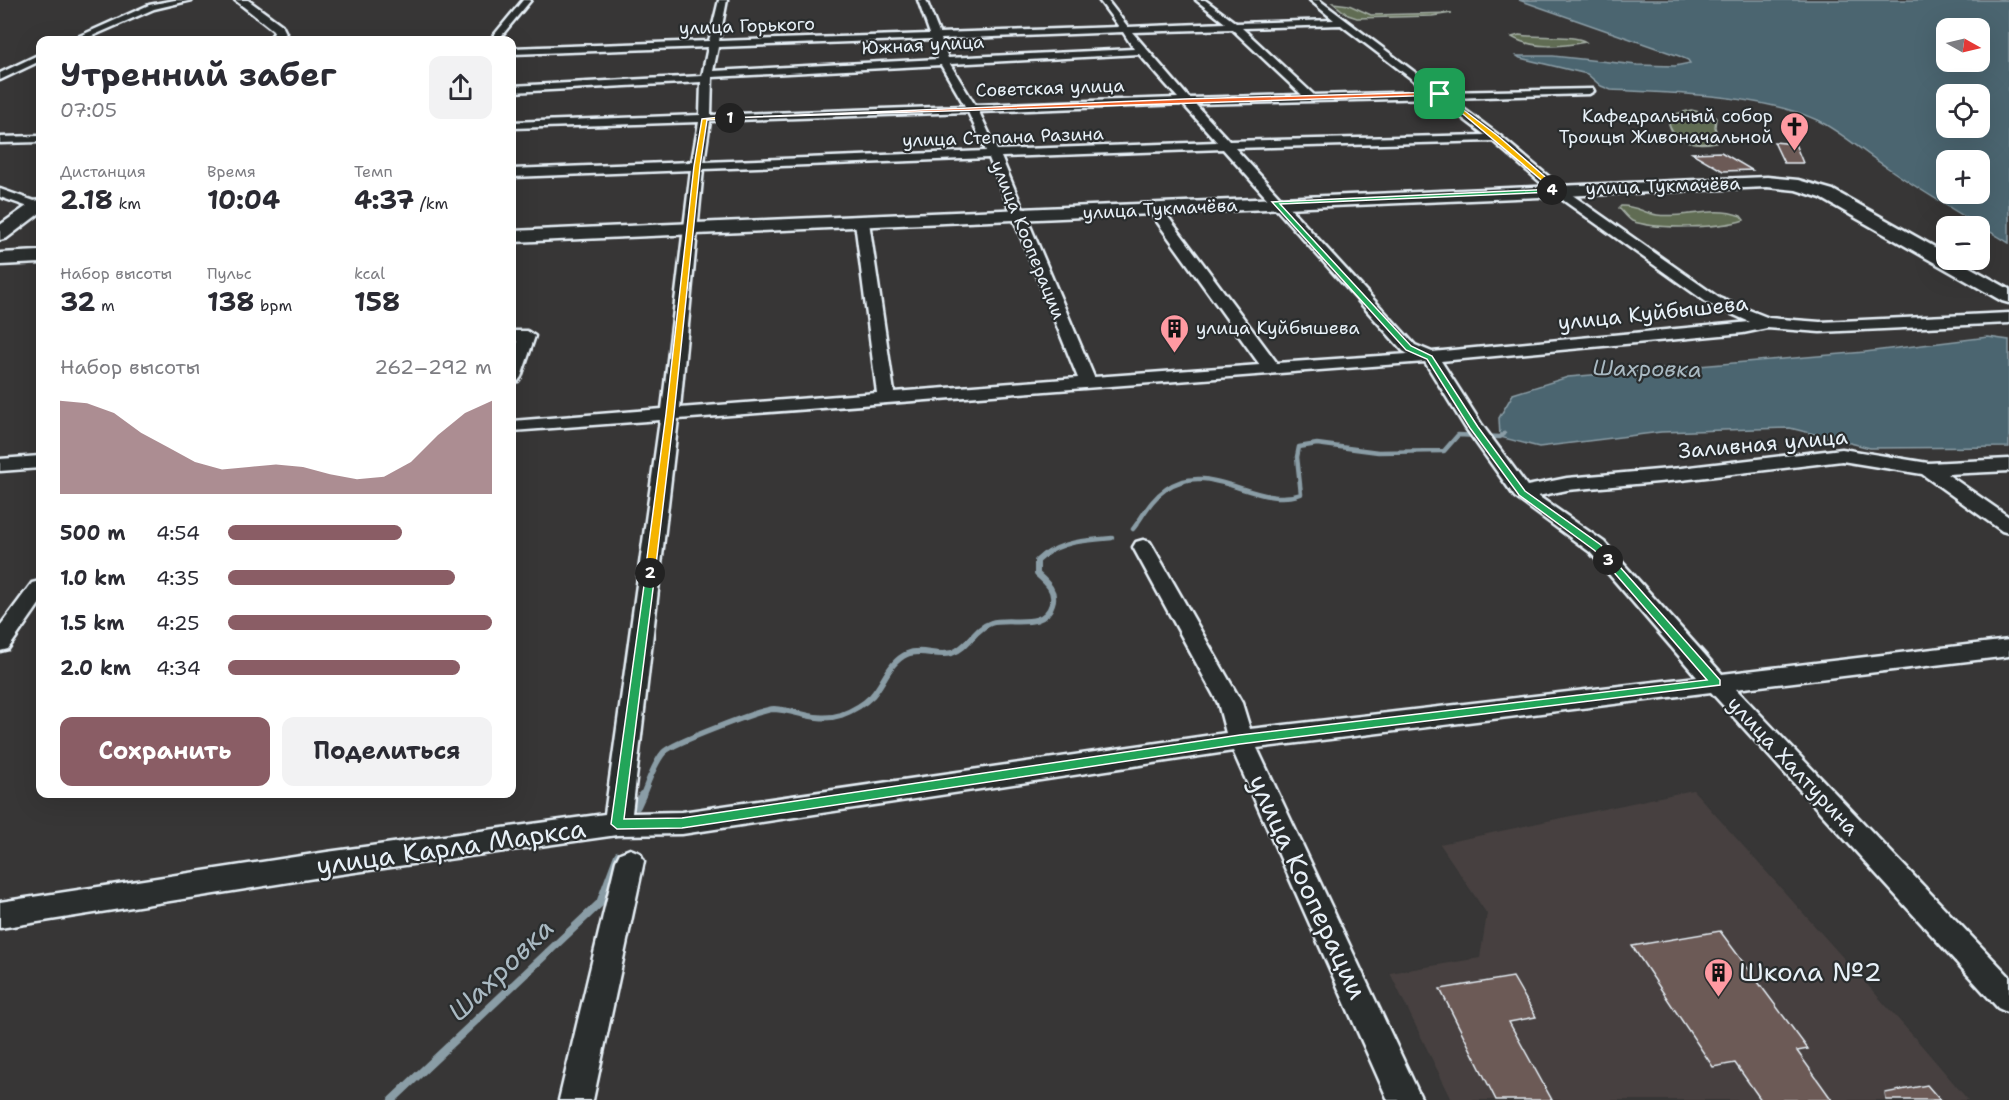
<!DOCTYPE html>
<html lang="ru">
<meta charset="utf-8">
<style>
:root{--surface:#fff;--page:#f2f2f3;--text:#2b2b33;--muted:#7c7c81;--accent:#8a5d65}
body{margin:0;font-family:"Shantell Sans",sans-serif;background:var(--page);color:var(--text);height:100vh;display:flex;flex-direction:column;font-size:22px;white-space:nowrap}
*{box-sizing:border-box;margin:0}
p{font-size:20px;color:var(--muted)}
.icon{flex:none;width:33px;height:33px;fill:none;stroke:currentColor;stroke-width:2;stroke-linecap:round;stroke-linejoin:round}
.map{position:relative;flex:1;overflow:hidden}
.panel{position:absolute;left:36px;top:36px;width:480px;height:762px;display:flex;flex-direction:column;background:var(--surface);border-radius:12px;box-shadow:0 6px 24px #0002}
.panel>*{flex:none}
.needle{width:39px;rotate:98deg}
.tools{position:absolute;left:1936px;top:18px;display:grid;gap:12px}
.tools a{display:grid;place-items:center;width:54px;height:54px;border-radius:12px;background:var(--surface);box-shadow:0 6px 24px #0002;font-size:30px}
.pin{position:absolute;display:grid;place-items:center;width:51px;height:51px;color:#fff;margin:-26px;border-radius:12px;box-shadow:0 3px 9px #0006}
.km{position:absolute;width:30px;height:30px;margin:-15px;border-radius:50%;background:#222;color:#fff;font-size:16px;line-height:30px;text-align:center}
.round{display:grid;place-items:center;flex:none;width:63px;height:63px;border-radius:12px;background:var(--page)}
.head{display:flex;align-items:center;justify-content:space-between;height:102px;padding:0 24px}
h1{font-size:33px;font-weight:700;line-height:45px}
.figures{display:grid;grid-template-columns:repeat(3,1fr);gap:9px;height:102px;padding:6px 24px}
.figures div{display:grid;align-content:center}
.figures b{font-size:26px;font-weight:700}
.figures small{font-size:16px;font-weight:400}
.figures p{font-size:16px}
.chart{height:168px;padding:12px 24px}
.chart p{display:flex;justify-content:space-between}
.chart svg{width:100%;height:108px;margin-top:6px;fill:var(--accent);opacity:.7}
.action{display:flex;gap:12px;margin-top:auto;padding:12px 24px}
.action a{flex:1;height:69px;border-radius:12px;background:var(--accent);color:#fff;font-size:24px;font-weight:700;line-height:69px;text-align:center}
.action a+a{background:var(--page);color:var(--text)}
ul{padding:0 24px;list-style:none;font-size:20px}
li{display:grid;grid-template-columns:96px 72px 1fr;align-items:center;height:45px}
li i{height:15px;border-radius:8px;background:var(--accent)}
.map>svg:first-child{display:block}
.built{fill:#474140}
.green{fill:#606c52;stroke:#a4aea5;stroke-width:1.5}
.water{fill:#4b6570;stroke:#8a9da6;stroke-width:1.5;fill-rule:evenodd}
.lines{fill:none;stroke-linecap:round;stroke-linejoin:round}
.stream-far2{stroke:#8a9da6;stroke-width:4.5}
.stream-far1{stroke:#8a9da6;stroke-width:6}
.stream{stroke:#8a9da6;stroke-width:8}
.building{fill:#6c5a57;stroke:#e8f1f8;stroke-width:1.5}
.street-casing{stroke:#e8f1f8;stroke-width:5}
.secondary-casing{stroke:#e8f1f8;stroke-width:5}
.street{fill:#2a2d2e;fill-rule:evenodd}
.secondary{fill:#2a2d2e;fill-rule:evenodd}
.split-1{fill:#f0652b;stroke:#fff;stroke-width:1.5}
.split-2{fill:#f5b400;stroke:#fff;stroke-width:1.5}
.split-3{fill:#22a559;stroke:#fff;stroke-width:1.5}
.split-4{fill:#22a559;stroke:#fff;stroke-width:1.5}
.split-5{fill:#f5b400;stroke:#fff;stroke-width:1.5}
.labels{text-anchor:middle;stroke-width:4.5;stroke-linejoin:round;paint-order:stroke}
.far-street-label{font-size:18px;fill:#e8f1f8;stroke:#2a2d2e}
.far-poi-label{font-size:18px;fill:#e8f1f8;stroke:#2a2d2e;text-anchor:end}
.street-label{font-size:21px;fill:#e8f1f8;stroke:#2a2d2e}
.water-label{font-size:22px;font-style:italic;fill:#a9b9c2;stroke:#2a2d2e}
.near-street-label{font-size:26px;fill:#e8f1f8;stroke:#2a2d2e}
.near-poi-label{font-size:26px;fill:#e8f1f8;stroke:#2a2d2e;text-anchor:start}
.near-water-label{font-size:27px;font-style:italic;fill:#a9b9c2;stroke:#2a2d2e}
</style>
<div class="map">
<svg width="2009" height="1100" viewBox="0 0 2009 1100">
<rect width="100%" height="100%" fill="#373636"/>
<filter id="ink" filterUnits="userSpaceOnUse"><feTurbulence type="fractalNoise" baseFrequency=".0167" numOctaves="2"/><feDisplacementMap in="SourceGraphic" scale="12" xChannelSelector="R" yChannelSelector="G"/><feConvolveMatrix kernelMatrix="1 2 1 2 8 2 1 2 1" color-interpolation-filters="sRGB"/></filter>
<g filter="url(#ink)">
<polygon class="built" points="1693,790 1922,1046 1968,1100 1452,1100 1390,973 1480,958 1487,914 1440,844"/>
<g class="green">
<polygon points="1333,3 1349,5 1371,15 1452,13 1432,16 1357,18 1348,15"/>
<path d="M 1519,35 C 1536,38 1575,34 1586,42 C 1563,46 1533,50 1512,37 Z"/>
<path d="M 1691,110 L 1713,115 L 1716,118 L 1715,127 L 1718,138 L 1716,142 C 1695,146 1672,143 1668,120 L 1672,115 Z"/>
<path d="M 1621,206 C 1634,205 1644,213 1657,215 C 1685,219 1713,205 1741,216 L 1744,220 C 1721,228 1654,230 1632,221 C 1627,218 1623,212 1619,208 Z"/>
</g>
<g class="water">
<path d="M 1519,0 L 2009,0 L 2009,243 C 1967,218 1925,194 1885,166 C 1863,152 1840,131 1817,120 C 1759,94 1674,93 1611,90 L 1601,86 L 1587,74 L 1520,58 L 1517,56 L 1553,56 L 1637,65 L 1675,66 L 1690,63 L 1688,60 L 1679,56 ZM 1947,28 L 1980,28 L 1980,62 L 1947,62 ZM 1947,94 L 1980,94 L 1980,128 L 1947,128 ZM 1947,160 L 1980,160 L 1980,194 L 1947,194 Z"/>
<polygon points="1988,337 2009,340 2009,447 1870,448 1790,428 1661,432 1539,447 1500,437 1499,418 1513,394 1568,377 1865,352"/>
</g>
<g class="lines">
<g class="stream-far2">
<path d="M 1133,529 C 1143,516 1151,499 1166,489 C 1210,458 1256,510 1301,494 L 1297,457 L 1299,447 L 1317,444 L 1378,452 L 1444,451 L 1458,435 L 1500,437 L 1504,434"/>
<path d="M 1043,556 C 1063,541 1088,540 1112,538"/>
</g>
<path class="stream-far1" d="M 642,797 C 648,783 654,763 664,752 C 671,744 762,709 774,709 C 797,710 817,723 841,715 C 852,711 864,704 872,696 C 884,683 889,662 907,654 C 921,648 937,657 952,653 C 968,648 975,628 991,623 C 1010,617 1044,631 1052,604 C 1057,591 1046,582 1037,574 L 1037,561 L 1044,555"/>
<g class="stream">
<polyline points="637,806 642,795"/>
<polyline points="392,1100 600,903 618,855"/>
</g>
</g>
<g class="building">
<polygon points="1774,142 1795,144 1803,163 1784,163"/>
<polygon points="1721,152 1752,170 1723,171 1692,153"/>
<polygon points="1720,931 1808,1049 1797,1051 1832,1100 1761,1100 1735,1063 1713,1067 1632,946"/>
<polygon points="1513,977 1536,1017 1509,1022 1552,1100 1496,1100 1440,989"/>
<polygon points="1927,1085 1940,1100 1886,1100 1885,1093"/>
</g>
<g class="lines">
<defs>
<g id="street">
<polygon points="175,0 192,0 154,9 83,40 71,40 149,5"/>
<polygon points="523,0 531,0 498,40 490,40"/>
<path d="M 719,0 L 727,0 L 719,41 L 930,34 L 918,0 L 926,0 L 939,33 L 1119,27 L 1099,0 L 1107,0 L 1128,27 L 1225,23 L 1196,0 L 1205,0 L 1236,23 L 1334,20 L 1310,0 L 1319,0 L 1441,92 L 1593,89 L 1594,91 L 1589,94 L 1449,98 L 1500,136 L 1561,187 L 1719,298 L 1769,318 L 1820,322 L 2009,313 L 2009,323 L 1820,332 L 1767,328 L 1743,333 L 1441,361 L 1482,425 L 1527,486 L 1567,478 L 1681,468 L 1842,449 L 1928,463 L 2009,459 L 2009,471 L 1947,474 L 2009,517 L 2009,533 L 2002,531 L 1922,474 L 1842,461 L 1681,480 L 1567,490 L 1538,496 L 1604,542 L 1722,674 L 2009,640 L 2009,656 L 1736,689 L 2009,976 L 2009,1013 L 1998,1008 L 1711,692 L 1257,748 L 1422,1100 L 1388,1100 L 1233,751 L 682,834 L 617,835 L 327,876 L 0,928 L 0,902 L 327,852 L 605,814 L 660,420 L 512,431 L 512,421 L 662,409 L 691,170 L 512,177 L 512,169 L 692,162 L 699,122 L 512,128 L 512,122 L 700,115 L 701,82 L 512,92 L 512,86 L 702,76 L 708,47 L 512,54 L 512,48 L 709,41 ZM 1341,25 L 1429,92 L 1314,95 L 1242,28 ZM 1232,29 L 1302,95 L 1189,98 L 1132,32 ZM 1123,32 L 1134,49 L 948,58 L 941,39 ZM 931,39 L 938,59 L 713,71 L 718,47 ZM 1139,54 L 1178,98 L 975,105 L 950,64 ZM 941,65 L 965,106 L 711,115 L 712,77 ZM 1436,98 L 1485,135 L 1229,141 L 1195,104 ZM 1183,104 L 1217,142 L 997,150 L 979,112 ZM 968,112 L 986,151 L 704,162 L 710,121 ZM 1493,141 L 1553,193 L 1709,304 L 1750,322 L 1432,352 L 1415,345 L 1235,148 ZM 1223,149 L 1403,351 L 1408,354 L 1277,363 L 1160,206 L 1155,205 L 1148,209 L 1260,365 L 1094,377 L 1001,157 ZM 989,158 L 1078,378 L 894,392 L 869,222 L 862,218 L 855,222 L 877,393 L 680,408 L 703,169 ZM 1425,362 L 1465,427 L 1515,497 L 1590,552 L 1697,677 L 1250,729 L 1242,703 L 1153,547 L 1150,542 L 1143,540 L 1136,542 L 1133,547 L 1218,703 L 1226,733 L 682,812 L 632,813 L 678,419 Z"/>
<polygon points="40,54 40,61 0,80 0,73"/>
<polygon points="40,136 40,142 0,143 0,137"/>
<polygon points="0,189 40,203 40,211 0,197"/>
<polygon points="512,331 527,331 535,336 521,377 518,381 512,382 512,356 517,341 512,341"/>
<polygon points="40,456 40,468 0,471 0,459"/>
<polygon points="40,581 40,603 8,649 0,651 0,626 32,583"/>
<polygon points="630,849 640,853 644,861 593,1100 559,1100 616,861 620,853"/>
</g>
<g id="secondary">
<polygon points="235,0 248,0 282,25 286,33 280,40 268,40 274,33 273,30"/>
<polygon points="1767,177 1798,180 1833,190 1947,254 1947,260 1957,260 2009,289 2009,303 2002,301 1821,198 1796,190 1767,187 512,242 512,231"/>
<polygon points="40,200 40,213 7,238 0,240 0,225 34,201"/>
<polygon points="40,251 40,263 0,265 0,253"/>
</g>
</defs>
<use href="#street" class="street-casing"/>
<use href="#secondary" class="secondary-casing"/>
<use href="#street" class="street"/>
<use href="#secondary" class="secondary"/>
</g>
</g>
<polygon class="split-1" points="1440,92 1441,95 727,118 1185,99"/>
<polygon class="split-2" points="730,116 732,119 707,120 700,166 674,414 655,573 650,576 645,573 666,414 694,166 702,119"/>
<polygon class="split-3" points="1608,557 1612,558 1720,680 1720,685 1240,744 682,828 617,829 611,824 646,571 653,571 655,573 624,819 682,818 1240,735 1707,680 1605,562 1603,560"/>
<polygon class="split-4" points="1554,189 1552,192 1280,204 1411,346 1432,356 1478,427 1525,491 1601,545 1613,560 1608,563 1594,550 1519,495 1470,428 1427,359 1406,350 1272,202"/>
<polygon class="split-5" points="1438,93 1441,93 1498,136 1559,189 1559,191 1550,192 1552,189"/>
<defs>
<symbol id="church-pin" viewBox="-11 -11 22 30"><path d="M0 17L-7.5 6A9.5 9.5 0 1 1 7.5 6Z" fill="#ff9aa2" stroke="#2a2d2e"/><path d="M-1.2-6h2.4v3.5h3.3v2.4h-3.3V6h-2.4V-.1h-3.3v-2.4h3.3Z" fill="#111"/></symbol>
<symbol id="building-pin" viewBox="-11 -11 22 30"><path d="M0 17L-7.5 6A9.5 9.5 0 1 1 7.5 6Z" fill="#ff9aa2" stroke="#2a2d2e"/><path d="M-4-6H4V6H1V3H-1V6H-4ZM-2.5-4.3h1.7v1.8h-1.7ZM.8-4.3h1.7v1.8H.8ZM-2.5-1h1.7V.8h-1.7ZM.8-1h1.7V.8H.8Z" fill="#111"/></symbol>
</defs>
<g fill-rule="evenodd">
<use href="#church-pin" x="1778" y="110" width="33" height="45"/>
<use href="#building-pin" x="1158" y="312" width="33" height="45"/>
<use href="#building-pin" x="1702" y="956" width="33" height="45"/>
</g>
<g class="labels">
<g class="far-street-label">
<text transform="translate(747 26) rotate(-2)" y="6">улица Горького</text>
<text transform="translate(923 45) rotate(-3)" y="6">Южная улица</text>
<text transform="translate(1050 88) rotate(-2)" y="6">Советская улица</text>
<text transform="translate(1003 137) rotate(-2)" y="6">улица Степана Разина</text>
<text transform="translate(1663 186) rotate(-2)" y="6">улица Тукмачёва</text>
<text transform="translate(1160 209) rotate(-3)" y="6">улица Тукмачёва</text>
<text transform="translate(1028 240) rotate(68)" y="6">улица Кооперации</text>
</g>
<g class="far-poi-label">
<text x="1773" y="122">Кафедральный собор<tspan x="1773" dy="21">Троицы Живоначальной</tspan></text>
<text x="1196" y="334" text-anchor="start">улица Куйбышева</text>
</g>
<g class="street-label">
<text transform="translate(1653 313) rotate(-6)" y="7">улица Куйбышева</text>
<text transform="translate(1763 444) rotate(-5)" y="7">Заливная улица</text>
<text transform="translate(1793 766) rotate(47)" y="7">улица Халтурина</text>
</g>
<g class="water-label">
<text transform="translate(1647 368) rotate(1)" y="8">Шахровка</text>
</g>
<g class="near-street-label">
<text transform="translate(451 847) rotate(-8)" y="9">улица Карла Маркса</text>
<text transform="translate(1308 887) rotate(65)" y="9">улица Кооперации</text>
</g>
<g class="near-poi-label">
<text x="1739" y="981">Школа №2</text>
</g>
<g class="near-water-label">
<text transform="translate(501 970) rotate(-44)" y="9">Шахровка</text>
</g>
</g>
</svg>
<div class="tools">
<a><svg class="needle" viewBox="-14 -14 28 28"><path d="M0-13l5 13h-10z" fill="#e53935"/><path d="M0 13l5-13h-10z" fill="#7c7c81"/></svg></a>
<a><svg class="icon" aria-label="locate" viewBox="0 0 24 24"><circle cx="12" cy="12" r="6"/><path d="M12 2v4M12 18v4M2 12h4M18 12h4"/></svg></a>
<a>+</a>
<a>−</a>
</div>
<div class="pin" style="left:1440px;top:94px;background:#1e9e55"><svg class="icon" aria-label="arrive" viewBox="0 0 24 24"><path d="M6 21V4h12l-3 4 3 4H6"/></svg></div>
<b class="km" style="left:730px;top:118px">1</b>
<b class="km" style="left:650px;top:573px">2</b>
<b class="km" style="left:1608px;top:560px">3</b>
<b class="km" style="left:1552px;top:190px">4</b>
<section class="panel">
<div class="head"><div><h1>Утренний забег</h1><p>07:05</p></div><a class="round"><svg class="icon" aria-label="share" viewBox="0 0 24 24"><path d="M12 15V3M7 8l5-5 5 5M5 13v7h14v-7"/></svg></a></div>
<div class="figures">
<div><p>Дистанция</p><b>2.18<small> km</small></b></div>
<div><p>Время</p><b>10:04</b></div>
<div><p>Темп</p><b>4:37<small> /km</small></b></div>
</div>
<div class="figures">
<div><p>Набор высоты</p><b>32<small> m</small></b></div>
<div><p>Пульс</p><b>138<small> bpm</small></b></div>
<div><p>kcal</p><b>158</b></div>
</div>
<div class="chart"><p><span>Набор высоты</span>262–292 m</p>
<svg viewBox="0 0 160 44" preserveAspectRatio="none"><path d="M0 44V6L10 7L20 11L30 19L40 25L50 31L60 34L70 33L80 32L90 33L100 36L110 38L120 37L130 31L140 20L150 11L160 6V44z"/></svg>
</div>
<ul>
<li><b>500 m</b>4:54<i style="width:66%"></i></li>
<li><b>1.0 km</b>4:35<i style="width:86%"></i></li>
<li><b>1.5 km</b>4:25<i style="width:100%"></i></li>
<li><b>2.0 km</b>4:34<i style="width:88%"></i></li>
</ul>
<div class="action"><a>Сохранить</a><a>Поделиться</a></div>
</section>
</div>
